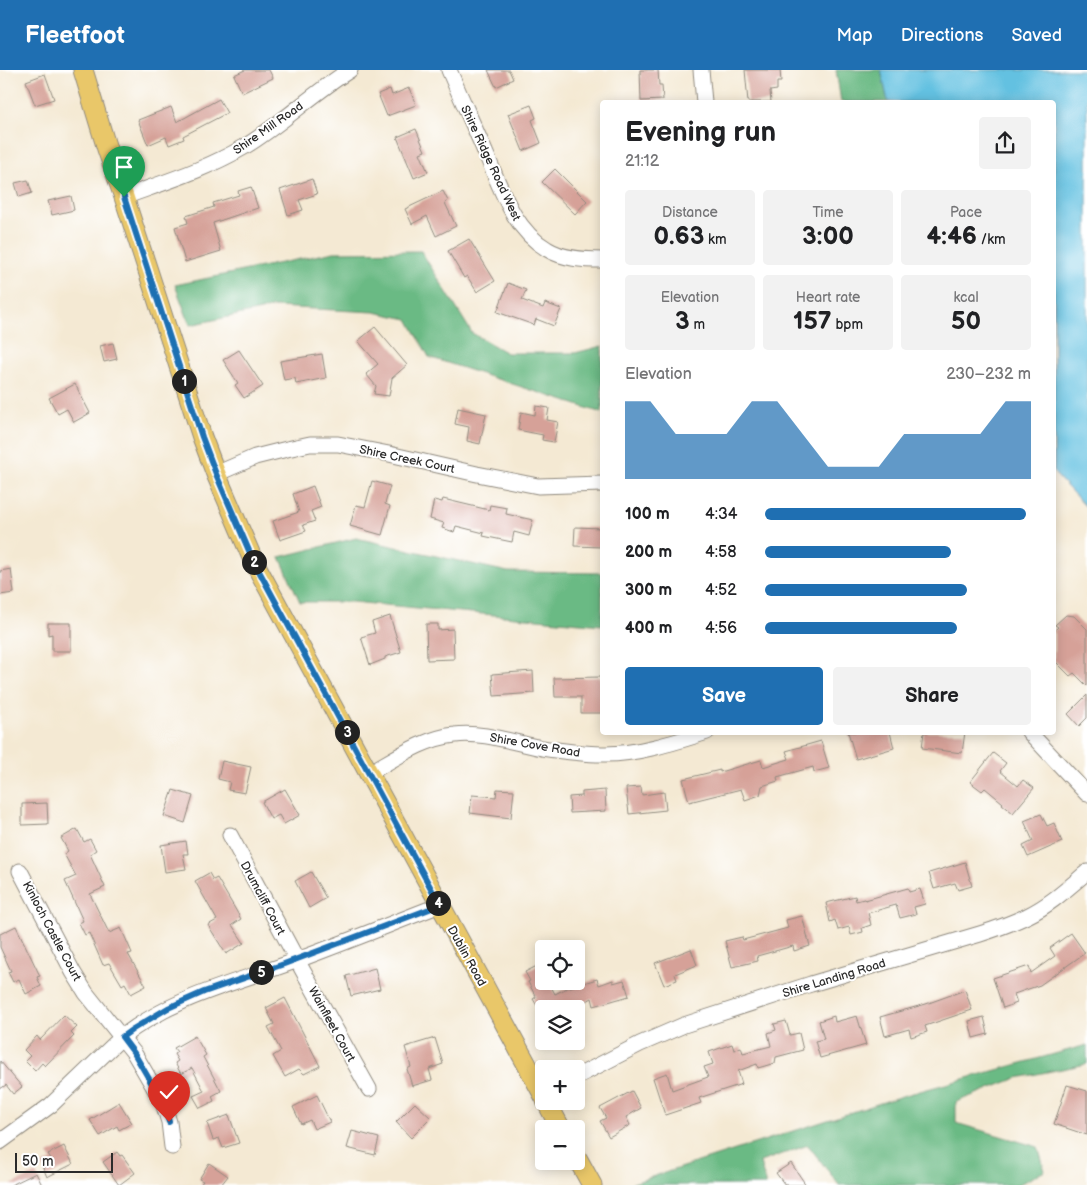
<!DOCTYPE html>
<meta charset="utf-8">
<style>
:root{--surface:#fff;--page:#f2f2f2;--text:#202124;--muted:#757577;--accent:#1f6fb2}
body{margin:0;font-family:"Balsamiq Sans",sans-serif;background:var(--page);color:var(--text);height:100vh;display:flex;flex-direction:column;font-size:19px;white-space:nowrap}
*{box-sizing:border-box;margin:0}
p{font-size:16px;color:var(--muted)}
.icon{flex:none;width:28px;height:28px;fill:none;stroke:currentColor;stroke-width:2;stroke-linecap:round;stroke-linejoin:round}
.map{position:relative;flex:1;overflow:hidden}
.details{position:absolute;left:600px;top:30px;width:456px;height:635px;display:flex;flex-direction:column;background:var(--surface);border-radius:5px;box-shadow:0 2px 12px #0003}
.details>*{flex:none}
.tools{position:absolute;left:535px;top:870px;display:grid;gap:10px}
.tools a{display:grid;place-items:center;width:50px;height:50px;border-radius:5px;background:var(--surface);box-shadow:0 2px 12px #0003;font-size:25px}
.scale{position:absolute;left:15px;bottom:12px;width:98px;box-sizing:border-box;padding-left:5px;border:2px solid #2b2b2b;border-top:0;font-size:14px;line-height:18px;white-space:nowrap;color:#2b2b2b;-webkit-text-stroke:4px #fff;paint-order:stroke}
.pin{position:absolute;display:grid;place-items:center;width:42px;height:42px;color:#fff;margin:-51px -21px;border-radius:50% 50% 50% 0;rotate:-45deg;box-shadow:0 0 5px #0007}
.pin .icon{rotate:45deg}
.km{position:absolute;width:25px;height:25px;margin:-12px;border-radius:50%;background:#222;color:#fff;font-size:14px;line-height:25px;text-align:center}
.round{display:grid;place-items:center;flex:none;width:52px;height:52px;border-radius:5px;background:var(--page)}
.head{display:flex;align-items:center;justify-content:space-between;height:85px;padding:0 25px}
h1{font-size:28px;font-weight:800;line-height:38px}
.metrics{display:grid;grid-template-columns:repeat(3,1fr);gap:8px;height:85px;padding:5px 25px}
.metrics div{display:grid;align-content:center;border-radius:5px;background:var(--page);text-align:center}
.metrics b{font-size:25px;font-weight:800}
.metrics small{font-size:14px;font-weight:400}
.metrics p{font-size:14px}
.chart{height:140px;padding:10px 25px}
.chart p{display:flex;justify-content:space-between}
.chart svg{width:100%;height:90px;margin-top:5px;fill:var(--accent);opacity:.7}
.cta{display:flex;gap:10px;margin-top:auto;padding:10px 25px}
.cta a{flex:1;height:58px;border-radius:5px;background:var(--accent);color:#fff;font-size:20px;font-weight:800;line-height:58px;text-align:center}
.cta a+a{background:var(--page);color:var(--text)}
ul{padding:0 25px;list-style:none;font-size:16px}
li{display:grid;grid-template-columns:80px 60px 1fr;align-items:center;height:38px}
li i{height:12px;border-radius:6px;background:var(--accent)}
header{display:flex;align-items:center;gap:30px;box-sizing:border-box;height:70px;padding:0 25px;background:var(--accent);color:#fff}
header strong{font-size:24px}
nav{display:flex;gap:28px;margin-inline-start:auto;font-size:18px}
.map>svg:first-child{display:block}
.forest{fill:#6bba84;stroke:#4b7258}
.water{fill:#63c1e1;stroke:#477686}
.building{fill:#d6a198}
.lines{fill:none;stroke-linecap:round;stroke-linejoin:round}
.minor-casing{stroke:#908a7f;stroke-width:17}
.major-casing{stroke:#908a7f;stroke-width:21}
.minor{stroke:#fff;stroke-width:15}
.major{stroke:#e9c769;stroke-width:19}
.route-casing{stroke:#fff;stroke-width:10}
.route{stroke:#1f6fb2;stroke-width:6}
.labels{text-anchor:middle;stroke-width:4;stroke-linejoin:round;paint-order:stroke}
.street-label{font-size:12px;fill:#2b2b2b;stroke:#fff}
</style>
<header>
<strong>Fleetfoot</strong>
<nav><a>Map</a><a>Directions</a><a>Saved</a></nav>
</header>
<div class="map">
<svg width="1087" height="1115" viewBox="0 0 1087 1115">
<rect width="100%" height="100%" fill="#fff"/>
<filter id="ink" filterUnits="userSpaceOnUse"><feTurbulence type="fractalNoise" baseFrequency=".02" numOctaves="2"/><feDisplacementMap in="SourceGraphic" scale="10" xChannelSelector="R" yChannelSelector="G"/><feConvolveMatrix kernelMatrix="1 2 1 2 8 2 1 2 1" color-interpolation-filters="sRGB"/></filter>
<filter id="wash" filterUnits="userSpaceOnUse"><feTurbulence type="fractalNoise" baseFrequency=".0096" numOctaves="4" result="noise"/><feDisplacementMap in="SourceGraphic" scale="20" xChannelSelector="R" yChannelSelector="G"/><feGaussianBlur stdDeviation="1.12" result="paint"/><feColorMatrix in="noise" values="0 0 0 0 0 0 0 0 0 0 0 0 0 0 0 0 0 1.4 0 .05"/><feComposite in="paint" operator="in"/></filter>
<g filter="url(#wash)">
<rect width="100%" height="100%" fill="#f4e9d3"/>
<g class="forest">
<polygon points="836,0 881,0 888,32 841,32"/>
<polygon points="421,181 472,263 507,283 575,283 602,276 602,343 429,287 408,249 374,242 275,237 190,255 175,215 334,182"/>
<polygon points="356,468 508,502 602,503 602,555 352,532 300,532 280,487"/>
<polygon points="1087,975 1087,994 1017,1008 956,1032 956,1053 1038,1077 1045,1101 1017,1115 839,1115 808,1075 760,1092 766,1115 627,1115 902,1026"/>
</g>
<polygon class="water" points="881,0 1087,0 1087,438 1054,403 1054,32 888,32"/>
<g id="blocks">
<g class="building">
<polygon points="245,0 269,0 273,8 242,23 234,5"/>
<polygon points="488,0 509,0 513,9 496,17"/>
<polygon points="640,0 658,0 659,15 662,15 663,30 641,31"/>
<polygon points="745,0 780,0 781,12 777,12 777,20 770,21 771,32 748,32"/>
<polygon points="45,4 54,29 35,35 26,11"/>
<polygon points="409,18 416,35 387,46 378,24 390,19 392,25"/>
<polygon points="219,29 227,43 183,66 184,69 169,75 166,67 148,75 138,50 171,37 177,52"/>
<polygon points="531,35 536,48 532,50 541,73 523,81 508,44"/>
<polygon points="416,59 425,81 420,83 428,102 414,108 397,67"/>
<polygon points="555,99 587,131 575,144 542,112"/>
<polygon points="312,109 317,124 299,130 303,140 288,145 280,120"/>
<polygon points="28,110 32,123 19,127 15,113"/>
<polygon points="251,117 258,138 213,153 221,181 185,192 175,157 188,153 186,146 214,137 213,133 239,125 238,121"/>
<polygon points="443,121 448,131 445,133 456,156 436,166 427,146 412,154 405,139"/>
<polygon points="71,126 74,140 52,145 48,131"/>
<polygon points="469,169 495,211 477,222 467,206 464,208 448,181"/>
<polygon points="508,213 526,220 522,230 543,238 545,233 561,239 554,256 536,249 534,255 497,242"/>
<polygon points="375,257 407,295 392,308 389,326 374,324 376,316 366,304 378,294 358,271"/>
<polygon points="113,273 117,289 104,292 100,276"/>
<polygon points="239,280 263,316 244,328 235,315 238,313 223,290"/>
<polygon points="322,284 326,308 296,314 295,308 284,310 280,291"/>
<polygon points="75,314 90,343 74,352 67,339 58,344 49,328"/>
<polygon points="536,336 549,338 547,350 558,352 554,372 542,370 543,365 518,360 521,342 535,345"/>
<polygon points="458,338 486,344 480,374 467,371 469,357 455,354"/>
<polygon points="372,411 390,416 385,434 390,436 382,465 350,456 356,435 365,437"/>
<polygon points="313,416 321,437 311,441 315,451 303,455 306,461 280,470 273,451 299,442 293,424"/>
<polygon points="443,429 489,440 490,435 507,438 506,444 533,450 529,466 514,462 512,472 483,466 484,463 456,456 454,462 442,458 444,453 430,449 434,430 442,432"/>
<polygon points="575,457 602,458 602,477 574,476"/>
<polygon points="11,499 14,523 0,525 0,501"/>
<polygon points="1066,545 1074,546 1087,559 1087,616 1074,603 1070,606 1054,590 1054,561 1058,557 1055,555"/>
<polygon points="390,546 401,582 385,587 385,589 370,595 361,567 375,563 372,552"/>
<polygon points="48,553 71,553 71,581 52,581 52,564 48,565"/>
<polygon points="426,554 438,554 438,560 453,559 454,589 427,590"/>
<polygon points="533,601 534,623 494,626 492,604"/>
<polygon points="601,607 602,643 581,643 581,627 555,627 554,608"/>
<polygon points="1087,625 1087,648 1079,656 1068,644"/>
<polygon points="848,662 890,662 894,678 856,689"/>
<polygon points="924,662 965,662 962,683 922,678"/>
<polygon points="821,671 829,698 814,702 813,697 777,707 778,711 762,716 760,725 745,730 741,719 689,732 683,709 720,700 720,702 761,690 763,697 789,689 786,681"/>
<polygon points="993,683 1006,693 1000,701 1018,716 1023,710 1034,718 1013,743 1002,734 1003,733 985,718 982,721 970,712"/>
<polygon points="222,691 251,697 245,723 228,720 230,712 218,709"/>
<polygon points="641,717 642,725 664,722 666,740 629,744 626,718"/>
<polygon points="285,719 300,745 284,754 279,745 271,749 262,732"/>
<polygon points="497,719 514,720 511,748 470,743 472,725 496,727"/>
<polygon points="173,720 193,726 185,753 164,746"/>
<polygon points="605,720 606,741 570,743 569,727 582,726 582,722"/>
<polygon points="47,733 48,754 22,755 22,734"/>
<polygon points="1041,744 1047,756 1054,753 1062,772 1028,787 1023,776 1033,771 1024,751"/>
<polygon points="77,759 84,772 90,769 96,780 90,784 105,817 90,824 109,863 121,858 132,883 128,884 146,916 131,924 125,913 122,915 109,893 103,895 89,863 85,865 79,853 83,851 65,811 76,806 64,784 68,781 61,768"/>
<polygon points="186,771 188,784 183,784 186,799 165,802 161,775"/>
<polygon points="965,792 972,816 958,820 955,813 934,819 929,803"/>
<polygon points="311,802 326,828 309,838 295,811"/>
<polygon points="209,803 213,810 217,808 241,849 232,855 244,873 226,884 208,855 217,850 195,811"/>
<polygon points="908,818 909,822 920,819 925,834 914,837 916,844 900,848 896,835 868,843 871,855 862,858 863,862 851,865 849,857 838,860 835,850 830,852 826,833 855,826 856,831 864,829 865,830"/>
<polygon points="802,846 810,876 794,881 793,876 757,886 758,891 732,897 725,871 742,867 743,870 788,858 786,850"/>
<polygon points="16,856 40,906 37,907 41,916 26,924 19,909 13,912 8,902 11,901 0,877 0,864"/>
<polygon points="1071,863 1085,883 1040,915 1014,924 1017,933 1003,938 993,908 1029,896 1031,903 1055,886 1050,878"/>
<polygon points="691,879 697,895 675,904 677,910 664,915 655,893"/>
<polygon points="539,895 544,904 544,911 548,911 555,924 567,918 597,909 599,915 613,910 613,913 624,910 629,926 594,936 592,928 573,939 539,939 533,929 536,927 528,912 530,911 525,902"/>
<polygon points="375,898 380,919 351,926 346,906"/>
<polygon points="965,920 972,940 925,956 927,962 911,967 909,959 885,966 880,947 926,934"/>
<polygon points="285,928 320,996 304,1004 299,999 285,1007 273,986 281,981 268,957 274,954 266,938"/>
<polygon points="64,945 77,957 71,963 74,966 45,996 42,993 35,1001 25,991 30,986 24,980 37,966 40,970"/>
<polygon points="834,946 835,952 857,946 866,975 820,988 815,971 824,969 819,951"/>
<polygon points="984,947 988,964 973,968 969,951"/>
<polygon points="786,951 790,965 799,963 803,980 776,987 775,993 758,998 757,994 738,1001 742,1014 699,1028 701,1033 665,1045 653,1008 667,1003 672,1020 708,1007 704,997 713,994 709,982 732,974 734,980 741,977 743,983 771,976 768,963 776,960 774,954"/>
<polygon points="195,966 206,985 203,987 221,1021 212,1026 214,1031 200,1038 193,1026 204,1021 192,998 181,1004 175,993 178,991 174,984 177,982 174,978"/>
<polygon points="435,968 443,994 429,999 432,1010 412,1016 407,999 411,997 405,977"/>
<polygon points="0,991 22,1017 13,1024 6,1015 0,1019"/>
<polygon points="1067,1015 1087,1021 1087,1065 1054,1054"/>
<polygon points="632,1021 641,1038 626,1047 630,1055 609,1067 600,1051 606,1048 600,1038"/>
<polygon points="317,1025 330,1052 314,1059 310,1050 301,1054 293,1037"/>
<polygon points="119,1032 132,1053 119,1060 117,1056 100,1066 90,1050"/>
<polygon points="415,1033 431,1048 411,1068 396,1052"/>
<polygon points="229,1045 239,1073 223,1078 219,1068 213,1070 207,1053"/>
<polygon points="352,1061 379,1068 375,1085 347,1078"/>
<polygon points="64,1076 73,1094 47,1107 42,1095 52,1090 48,1084"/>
<polygon points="117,1082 120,1086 122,1085 135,1103 119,1115 103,1092"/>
<polygon points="209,1093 228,1106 221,1115 200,1115 203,1111 199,1109"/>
<polygon points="791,1093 806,1115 785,1115 776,1103"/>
<polygon points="36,1103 42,1115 11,1115"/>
</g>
</g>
</g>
<g filter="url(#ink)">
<use href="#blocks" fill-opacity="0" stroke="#908a7f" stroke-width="1"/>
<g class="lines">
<defs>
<g id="minor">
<path d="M 449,0 C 461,28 474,56 486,84 C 501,118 513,159 547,179 C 563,189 584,190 602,190"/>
<polyline points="701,0 704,32"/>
<path d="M 124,127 C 165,112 207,99 244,77 C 282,54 313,23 350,0"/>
<polyline points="216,404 255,387 287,379 310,374 338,374 389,384 477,404 538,416 602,414"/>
<polyline points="1029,662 1087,724"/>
<path d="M 369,703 C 396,688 424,668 455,665 C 481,661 515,673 542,678 C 562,681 582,684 602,684 C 635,685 676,672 707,662"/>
<polyline points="230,765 303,901 369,1019"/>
<polyline points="20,801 73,902 86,923 134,983 163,1033 169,1052 172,1077"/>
<path d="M 576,1007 L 640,974 L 684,955 L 811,914 L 980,864 C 996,859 1012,853 1027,846 C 1050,835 1068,818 1087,802"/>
<path d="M 0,1072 L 51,1035 L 122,967 C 171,929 227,915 284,895 C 336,876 388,855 440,835"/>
</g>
<g id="major">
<polyline points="83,0 107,79 124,127 202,367 216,404 253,490 544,1026"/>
<polyline points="546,1031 561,1059"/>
<polyline points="576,1086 592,1115"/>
</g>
</defs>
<use href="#minor" class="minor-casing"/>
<use href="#major" class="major-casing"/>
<use href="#minor" class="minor"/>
<use href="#major" class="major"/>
</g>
</g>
<g class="lines" filter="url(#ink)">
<defs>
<polyline id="route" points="124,127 202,367 216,404 253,490 440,835 284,894 204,922 168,938 133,959 122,967 134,983 163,1033 169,1052"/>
</defs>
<use href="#route" class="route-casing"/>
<use href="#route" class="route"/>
</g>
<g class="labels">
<g class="street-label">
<text transform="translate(268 58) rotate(-35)" y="4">Shire Mill Road</text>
<text transform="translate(491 93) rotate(65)" y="4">Shire Ridge Road West</text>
<text transform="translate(407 389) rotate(12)" y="4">Shire Creek Court</text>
<text transform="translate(535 675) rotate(10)" y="4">Shire Cove Road</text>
<text transform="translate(263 828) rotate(62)" y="4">Drumcliff Court</text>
<text transform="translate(52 861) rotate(62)" y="4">Kinloch Castle Court</text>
<text transform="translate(467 886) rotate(61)" y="4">Dublin Road</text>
<text transform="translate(834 908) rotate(-17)" y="4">Shire Landing Road</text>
<text transform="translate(332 954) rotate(61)" y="4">Wainfleet Court</text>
</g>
</g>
</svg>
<div class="tools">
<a><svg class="icon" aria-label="locate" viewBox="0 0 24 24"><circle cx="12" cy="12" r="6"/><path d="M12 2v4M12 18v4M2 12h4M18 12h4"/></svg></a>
<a><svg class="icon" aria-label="layers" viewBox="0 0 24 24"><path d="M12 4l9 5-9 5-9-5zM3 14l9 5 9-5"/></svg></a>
<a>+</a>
<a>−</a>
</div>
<div class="scale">50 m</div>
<div class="pin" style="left:124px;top:127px;background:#1e9e55"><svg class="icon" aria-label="arrive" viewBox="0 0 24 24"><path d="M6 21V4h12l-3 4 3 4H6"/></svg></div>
<div class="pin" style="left:169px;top:1052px;background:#d93025"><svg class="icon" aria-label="check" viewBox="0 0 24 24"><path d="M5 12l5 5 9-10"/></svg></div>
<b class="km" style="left:184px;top:311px">1</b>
<b class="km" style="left:254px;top:492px">2</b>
<b class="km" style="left:347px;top:662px">3</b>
<b class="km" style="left:438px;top:833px">4</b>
<b class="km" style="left:261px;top:902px">5</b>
<section class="details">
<div class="head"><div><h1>Evening run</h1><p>21:12</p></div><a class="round"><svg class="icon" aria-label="share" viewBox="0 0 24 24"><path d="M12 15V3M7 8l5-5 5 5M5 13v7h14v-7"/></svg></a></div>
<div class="metrics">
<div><p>Distance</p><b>0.63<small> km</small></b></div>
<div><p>Time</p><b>3:00</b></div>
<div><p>Pace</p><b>4:46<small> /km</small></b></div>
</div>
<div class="metrics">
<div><p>Elevation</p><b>3<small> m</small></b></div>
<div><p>Heart rate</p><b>157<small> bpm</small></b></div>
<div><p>kcal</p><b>50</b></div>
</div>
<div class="chart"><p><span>Elevation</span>230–232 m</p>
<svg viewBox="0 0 160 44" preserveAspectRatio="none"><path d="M0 44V6L10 6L20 22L30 22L40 22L50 6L60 6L70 22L80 38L90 38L100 38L110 22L120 22L130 22L140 22L150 6L160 6V44z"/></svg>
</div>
<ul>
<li><b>100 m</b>4:34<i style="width:98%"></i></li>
<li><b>200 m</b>4:58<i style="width:70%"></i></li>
<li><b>300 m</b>4:52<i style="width:76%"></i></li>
<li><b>400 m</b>4:56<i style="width:72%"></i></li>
</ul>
<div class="cta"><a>Save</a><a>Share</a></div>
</section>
</div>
